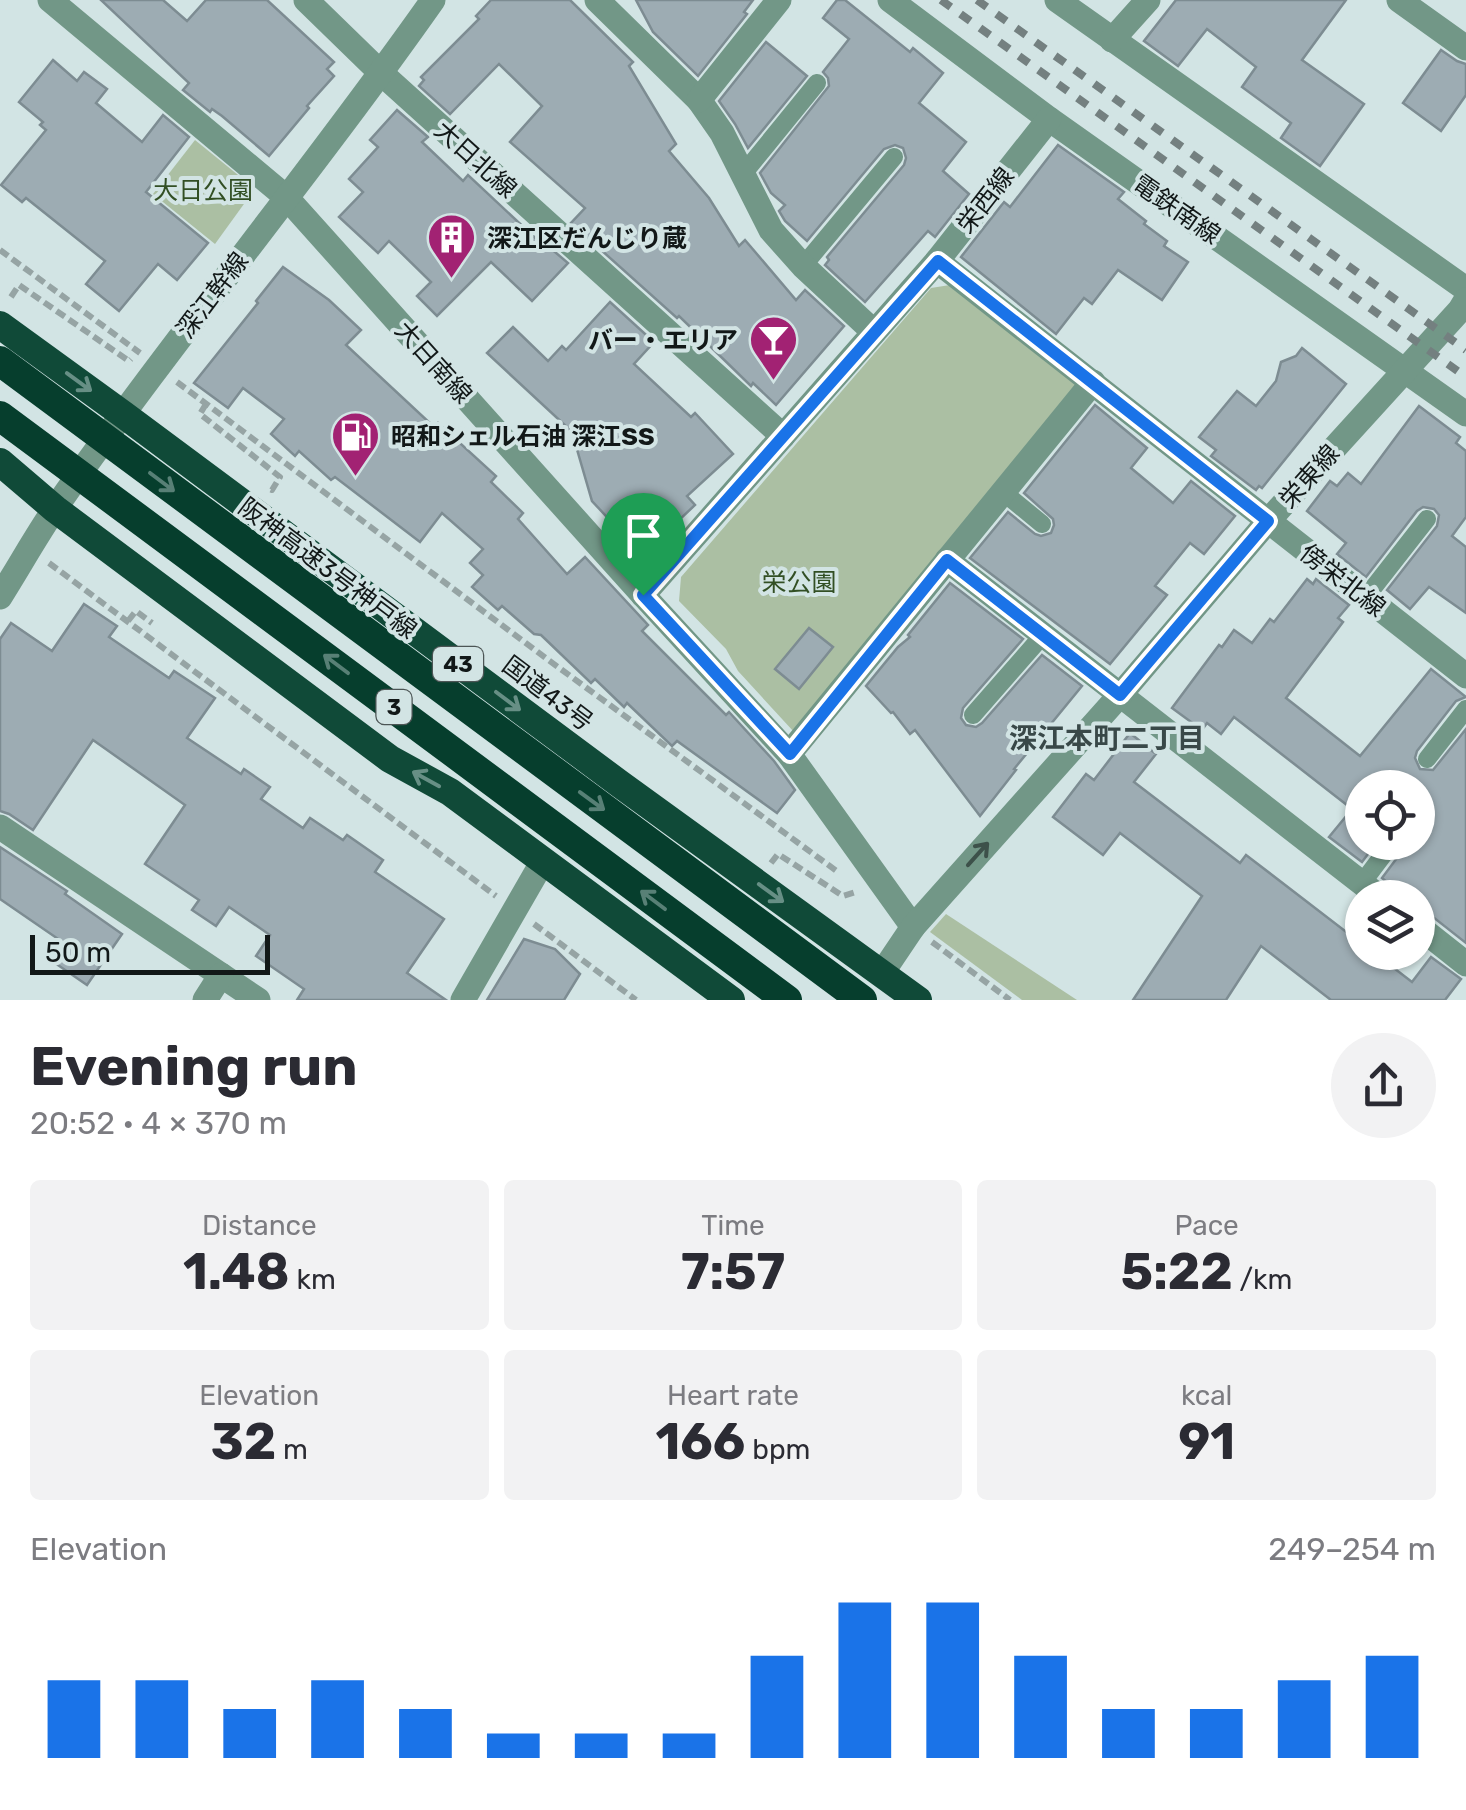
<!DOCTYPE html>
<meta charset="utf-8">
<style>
:root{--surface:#fff;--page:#f2f2f3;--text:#2b2b33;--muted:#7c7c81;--accent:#1a73e8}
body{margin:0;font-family:Rubik,"Noto Sans JP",sans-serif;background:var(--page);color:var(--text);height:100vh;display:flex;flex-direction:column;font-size:38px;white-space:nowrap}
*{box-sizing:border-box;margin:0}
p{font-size:32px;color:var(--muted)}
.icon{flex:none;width:55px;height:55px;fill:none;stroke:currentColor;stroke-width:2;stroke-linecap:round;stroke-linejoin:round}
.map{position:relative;height:1000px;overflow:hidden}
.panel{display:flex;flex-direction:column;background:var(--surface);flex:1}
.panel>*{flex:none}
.controls{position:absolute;left:1345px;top:770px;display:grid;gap:20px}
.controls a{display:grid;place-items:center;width:90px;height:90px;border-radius:50%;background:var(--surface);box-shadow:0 2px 8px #0004;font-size:50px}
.scale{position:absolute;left:30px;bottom:25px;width:240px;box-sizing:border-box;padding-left:10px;border:5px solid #121818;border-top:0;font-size:28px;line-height:35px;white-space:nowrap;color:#121818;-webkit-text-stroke:8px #d2e4e4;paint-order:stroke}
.pin{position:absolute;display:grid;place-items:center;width:85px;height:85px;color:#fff;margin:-102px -42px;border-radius:50% 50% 50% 0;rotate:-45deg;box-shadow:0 0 10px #0007}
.pin .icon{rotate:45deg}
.round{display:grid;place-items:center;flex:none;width:105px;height:105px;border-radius:52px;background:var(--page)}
.overview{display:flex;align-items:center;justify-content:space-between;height:170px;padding:0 30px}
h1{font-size:55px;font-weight:700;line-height:75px}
.metrics{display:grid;grid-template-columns:repeat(3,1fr);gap:15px;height:170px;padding:10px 30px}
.metrics div{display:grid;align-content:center;border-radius:10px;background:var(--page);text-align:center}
.metrics b{font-size:50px;font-weight:700}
.metrics small{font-size:28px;font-weight:400}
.metrics p{font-size:28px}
.chart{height:280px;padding:20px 30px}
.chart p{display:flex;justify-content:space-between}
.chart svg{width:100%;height:180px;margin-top:10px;stroke:var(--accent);stroke-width:6}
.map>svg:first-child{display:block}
.green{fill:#abbfa3}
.building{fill:#9dacb3;stroke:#7d8c92;stroke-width:2.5}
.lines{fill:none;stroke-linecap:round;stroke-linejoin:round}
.path{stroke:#96a4a4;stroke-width:6;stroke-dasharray:10 5;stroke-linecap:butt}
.service{stroke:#729787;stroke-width:18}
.minor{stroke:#729787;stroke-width:25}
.tertiary{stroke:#729787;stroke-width:25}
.trunk{stroke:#104a38;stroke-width:28}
.motorway{stroke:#063e2d;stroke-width:30}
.rail{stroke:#748080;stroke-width:8;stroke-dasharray:12 12;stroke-linecap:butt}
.oneway{stroke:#678f85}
.oneway2{stroke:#588076}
.oneway3{stroke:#3d514a}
.route-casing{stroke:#fff;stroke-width:20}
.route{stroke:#1a73e8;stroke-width:12}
.labels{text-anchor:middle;stroke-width:8;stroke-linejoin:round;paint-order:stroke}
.shield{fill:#d2e4e4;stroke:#4c5555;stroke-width:2.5}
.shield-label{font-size:22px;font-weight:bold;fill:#121818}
.street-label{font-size:25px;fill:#121818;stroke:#d2e4e4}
.park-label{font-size:25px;fill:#324f24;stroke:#d2e4e4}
.poi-label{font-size:25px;font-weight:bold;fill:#121818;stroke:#d2e4e4;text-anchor:start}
.neighbourhood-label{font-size:28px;font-weight:bold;fill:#394848;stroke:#d2e4e4}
</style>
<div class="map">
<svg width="1466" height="1000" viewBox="0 0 1466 1000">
<rect width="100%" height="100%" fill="#d2e4e4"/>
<g class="green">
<polygon points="195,140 243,179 249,197 215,244 153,194"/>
<polygon points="950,285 1079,386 794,732 738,671 726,649 679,601 681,577 931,288"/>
<polygon points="946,914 1077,1000 1022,1000 930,932"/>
</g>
<g class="building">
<polygon points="101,0 163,0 187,21 206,0 267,0 334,62 327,69 334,76 307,106 309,108 269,156 222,116 212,109 210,112 183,90 189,83"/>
<polygon points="491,0 570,0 633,62 629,66 676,144 669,151 709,198 739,246 745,240 796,300 805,290 844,326 776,405 753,383 751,386 679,316 677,318 571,223 585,208 510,142 542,106 499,64 450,114 419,86 424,80 421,77 479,19 476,16"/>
<polygon points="636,0 753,0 744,12 747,14 698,76 653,32"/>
<polygon points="837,0 845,0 910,52 913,48 943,73 919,103 966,142 943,171 969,194 935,237 928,231 865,302 825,265 829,260 827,257 904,165 906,158 903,148 895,145 884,149 807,241 785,221 779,211 785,205 771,193 760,173 829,86 828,78 823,72 849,39 823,18"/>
<polygon points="1176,0 1346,0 1302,60 1364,104 1320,166 1281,138 1291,123 1242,87 1256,67 1207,29 1178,66 1144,41"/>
<polygon points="766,42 807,76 748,148 735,124 719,101"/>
<polygon points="1441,50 1457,61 1466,64 1466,95 1441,131 1403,103"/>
<polygon points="53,60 77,81 84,72 107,89 96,103 142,142 163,115 189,137 146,192 208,243 177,280 158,264 119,311 86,284 105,261 26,198 22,202 1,185 46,130 40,125 43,122 19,102"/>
<polygon points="397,110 428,137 422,142 463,181 468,175 547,249 549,247 568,263 532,301 491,262 437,316 417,296 431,282 389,241 378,253 339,217 363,192 349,179 378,147 370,140"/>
<polygon points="1058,145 1124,192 1118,199 1146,221 1144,224 1167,241 1164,246 1188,262 1162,300 1118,270 1092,304 1084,298 1056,334 961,257 1004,202 1010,207"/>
<polygon points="283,267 329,300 361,330 346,345 434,427 438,423 496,476 491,482 523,513 518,519 567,574 585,557 648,625 642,631 726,715 729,712 774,761 795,790 777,813 677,741 672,746 627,703 624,707 595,679 591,683 541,635 534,634 502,606 498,610 472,587 483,575 470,563 483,549 442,513 420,542 335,477 331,480 299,451 295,456 271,434 284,419 243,388 228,408 194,383 258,303 256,301"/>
<polygon points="610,302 654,342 634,364 691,417 695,413 733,454 687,496 695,505 642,555 592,501 576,446 582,441 487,353 513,327 548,361 562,346 566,350"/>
<polygon points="1302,348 1346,384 1262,488 1259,486 1256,490 1211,456 1216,450 1199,437 1237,391 1256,406 1276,381 1281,362 1296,356"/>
<polygon points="1095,405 1147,448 1131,468 1173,503 1191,481 1235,516 1204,554 1190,543 1155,586 1167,595 1110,664 970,558 1008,512 1035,534 1041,536 1051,533 1054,525 1053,519 1024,493"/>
<polygon points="1419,406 1460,437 1456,443 1466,451 1466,517 1452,536 1466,547 1466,613 1429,587 1410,609 1387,590 1437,526 1439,515 1434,509 1423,507 1417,511 1366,577 1337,554 1346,543 1307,511 1330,481 1337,486 1348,473 1361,484"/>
<polygon points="1307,579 1313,584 1316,579 1349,605 1338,618 1343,622 1286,698 1360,756 1431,669 1466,697 1456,701 1417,751 1415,758 1420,769 1433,770 1466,729 1466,943 1428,913 1418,909 1418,898 1406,898 1382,878 1403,850 1405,842 1418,842 1418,788 1362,788 1362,842 1377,842 1362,862 1329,837 1352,809 1234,717 1221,734 1207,723 1202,730 1172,708 1219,645 1222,647 1234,630 1252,643 1270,619 1274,622"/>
<polygon points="950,583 1023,639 963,708 961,718 966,725 976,727 982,723 1042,655 1082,686 1014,769 1016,770 980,816 915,730 910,734 893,712 891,713 866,686 898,647 910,637 908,635"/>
<polygon points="84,604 117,626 109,637 169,678 174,671 215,698 187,738 241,774 244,769 270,787 261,799 303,828 310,818 343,840 347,835 383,860 375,872 444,919 407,973 446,1000 297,1000 304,989 256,956 270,935 229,907 216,926 192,910 199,900 145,864 185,805 93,740 33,830 9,814 0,811 0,639 11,623 52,651"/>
<polygon points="809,628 833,647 799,689 775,669"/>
<polygon points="1130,733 1156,754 1134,782 1240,863 1246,855 1362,944 1362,952 1373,952 1412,982 1431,957 1461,979 1445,1000 1331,1000 1261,946 1226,1000 1133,1000 1202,896 1120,833 1103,855 1053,817 1086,774 1094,780"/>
<polygon points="0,847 67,891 65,894 122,934 87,985 52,961 64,943 0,899"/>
<polygon points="524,939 555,949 580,974 564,1000 487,1000"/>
</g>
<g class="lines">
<g class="path">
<polyline points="0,250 140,353"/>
<polyline points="11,297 19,285 129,361 131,359"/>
<polyline points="177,382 547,659 838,872"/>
<polyline points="206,404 200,414 280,477 272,490 270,489"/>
<polyline points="49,563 496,896"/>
<polyline points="128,621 136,611 152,623"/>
<polyline points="771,863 778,854 843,896 856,892"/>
<polyline points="534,924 636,1000"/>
<polyline points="932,942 1010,1000"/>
</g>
<g class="service">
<polyline points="743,174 817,83"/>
<polyline points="803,266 894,157"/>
<polyline points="1003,492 1042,524"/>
<polyline points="1366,597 1427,519"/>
<polyline points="973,715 1043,635"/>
<polyline points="1427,759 1466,709"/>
<polyline points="1362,883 1393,842"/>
</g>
<g class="minor">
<polyline points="50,0 286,197 643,595 789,754 913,927"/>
<polyline points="306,0 381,73 783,436"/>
<polyline points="597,0 699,100 722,133 771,230 803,266 874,332"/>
<polyline points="890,0 1049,119 1466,414"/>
<polyline points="1057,0 1466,289"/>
<polyline points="1399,0 1466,48"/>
<polyline points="1112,40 1148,0"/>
<polyline points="699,100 779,0"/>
<polyline points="937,261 1466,676"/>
<polyline points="947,560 1381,898"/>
<polyline points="643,595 937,261 1049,119"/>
<polyline points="789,754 1093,382"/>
<polyline points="0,827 258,1000"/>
<polyline points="1418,926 1466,964"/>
<polyline points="882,973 913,927 1120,695 1268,521 1460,310 1466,300"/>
<polyline points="205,1000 221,975"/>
<polyline points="463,1000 543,861"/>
</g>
<path class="tertiary" d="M 0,597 C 19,567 36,536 56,507 C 177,334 312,172 433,0"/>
<g class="trunk">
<polyline points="0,325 124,415 620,784 918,1000"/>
<polyline points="0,462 55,509 390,759 450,792 731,1000"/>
</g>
<g class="motorway">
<polyline points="0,361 862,1000"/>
<polyline points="0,416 787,1000"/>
</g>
<g class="rail">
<polyline points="941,0 1466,377"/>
<polyline points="977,0 1466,350"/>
</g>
</g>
<defs><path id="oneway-shaft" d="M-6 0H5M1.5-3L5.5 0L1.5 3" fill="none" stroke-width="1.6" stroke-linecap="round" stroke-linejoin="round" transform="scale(2.5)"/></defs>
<g class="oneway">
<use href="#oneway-shaft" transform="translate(79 382) rotate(36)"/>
<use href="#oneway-shaft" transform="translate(508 701) rotate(37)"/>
<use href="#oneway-shaft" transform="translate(426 779) rotate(-151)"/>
<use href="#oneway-shaft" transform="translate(771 893) rotate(36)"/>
</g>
<g class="oneway2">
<use href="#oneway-shaft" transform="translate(162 482) rotate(37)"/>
<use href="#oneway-shaft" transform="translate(336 664) rotate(-143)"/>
<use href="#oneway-shaft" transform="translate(592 801) rotate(36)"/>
<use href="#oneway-shaft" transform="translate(653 900) rotate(-143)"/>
</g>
<use class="oneway3" href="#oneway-shaft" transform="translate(978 854) rotate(-48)"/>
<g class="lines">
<defs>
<polygon id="route" points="938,261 1268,521 1120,695 947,560 790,754 643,595"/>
</defs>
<use href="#route" class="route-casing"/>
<use href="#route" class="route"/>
</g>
<defs>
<symbol id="building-pin" viewBox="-11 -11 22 30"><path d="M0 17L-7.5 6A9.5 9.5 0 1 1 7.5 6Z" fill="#a22273" stroke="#d2e4e4"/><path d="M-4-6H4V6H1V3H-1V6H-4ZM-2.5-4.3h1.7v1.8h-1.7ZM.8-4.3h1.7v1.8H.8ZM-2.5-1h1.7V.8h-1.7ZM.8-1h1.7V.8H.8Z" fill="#fff"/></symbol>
<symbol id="bar-pin" viewBox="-11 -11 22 30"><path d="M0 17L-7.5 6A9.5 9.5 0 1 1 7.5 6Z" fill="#a22273" stroke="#d2e4e4"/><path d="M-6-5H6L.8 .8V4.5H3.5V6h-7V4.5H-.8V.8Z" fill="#fff"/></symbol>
<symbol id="fuel-pin" viewBox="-11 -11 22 30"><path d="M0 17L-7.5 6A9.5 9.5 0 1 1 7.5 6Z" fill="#a22273" stroke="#d2e4e4"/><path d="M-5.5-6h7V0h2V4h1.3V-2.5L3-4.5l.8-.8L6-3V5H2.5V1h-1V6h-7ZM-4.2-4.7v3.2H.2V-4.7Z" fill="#fff"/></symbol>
</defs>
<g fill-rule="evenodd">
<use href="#building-pin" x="424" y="210" width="55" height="75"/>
<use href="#bar-pin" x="746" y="312" width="55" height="75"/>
<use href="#fuel-pin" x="328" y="408" width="55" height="75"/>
</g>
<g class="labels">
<g class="shield">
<rect x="433" y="647" width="50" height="34" rx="8"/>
<rect x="376.5" y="690" width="35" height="34" rx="8"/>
</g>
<g class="shield-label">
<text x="458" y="672">43</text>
<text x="394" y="715">3</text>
</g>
<g class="street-label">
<text transform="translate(476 159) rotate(42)" y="9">大日北線</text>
<text transform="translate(985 200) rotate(-52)" y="9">栄西線</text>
<text transform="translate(1177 209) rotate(35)" y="9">電鉄南線</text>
<text transform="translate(212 295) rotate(-53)" y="9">深江幹線</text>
<text transform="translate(434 362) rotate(48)" y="9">大日南線</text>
<text transform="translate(1309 476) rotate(-48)" y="9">栄東線</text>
<text transform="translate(328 568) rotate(37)" y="9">阪神高速3号神戸線</text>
<text transform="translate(1343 580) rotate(38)" y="9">傍栄北線</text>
<text transform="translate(548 693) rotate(37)" y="9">国道43号</text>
</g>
<g class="park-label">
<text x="203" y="199">大日公園</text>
<text x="799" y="591">栄公園</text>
</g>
<g class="poi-label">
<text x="487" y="247">深江区だんじり蔵</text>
<text x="738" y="349" text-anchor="end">バー・エリア</text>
<text x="391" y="445">昭和シェル石油 深江SS</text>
</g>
<g class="neighbourhood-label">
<text x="1107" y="748">深江本町二丁目</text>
</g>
</g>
</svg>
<div class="controls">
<a><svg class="icon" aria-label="locate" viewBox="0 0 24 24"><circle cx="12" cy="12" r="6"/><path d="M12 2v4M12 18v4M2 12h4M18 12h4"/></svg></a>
<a><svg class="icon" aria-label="layers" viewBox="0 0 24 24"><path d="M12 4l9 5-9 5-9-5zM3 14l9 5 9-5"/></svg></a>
</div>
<div class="scale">50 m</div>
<div class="pin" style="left:643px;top:595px;background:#1e9e55"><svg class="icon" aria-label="arrive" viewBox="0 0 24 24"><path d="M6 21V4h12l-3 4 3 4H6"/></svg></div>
</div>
<section class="panel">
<div class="overview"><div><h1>Evening run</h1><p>20:52 · 4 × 370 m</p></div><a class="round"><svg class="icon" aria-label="share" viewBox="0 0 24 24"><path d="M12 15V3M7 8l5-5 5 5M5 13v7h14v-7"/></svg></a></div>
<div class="metrics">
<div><p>Distance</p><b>1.48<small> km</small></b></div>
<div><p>Time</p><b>7:57</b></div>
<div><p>Pace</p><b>5:22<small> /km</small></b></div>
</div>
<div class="metrics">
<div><p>Elevation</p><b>32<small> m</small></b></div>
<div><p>Heart rate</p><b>166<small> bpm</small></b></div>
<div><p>kcal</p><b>91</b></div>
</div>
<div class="chart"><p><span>Elevation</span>249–254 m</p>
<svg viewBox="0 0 160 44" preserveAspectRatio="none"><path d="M5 44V25M15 44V25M25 44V32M35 44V25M45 44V32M55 44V38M65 44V38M75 44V38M85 44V19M95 44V6M105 44V6M115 44V19M125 44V32M135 44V32M145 44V25M155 44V19"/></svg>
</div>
</section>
